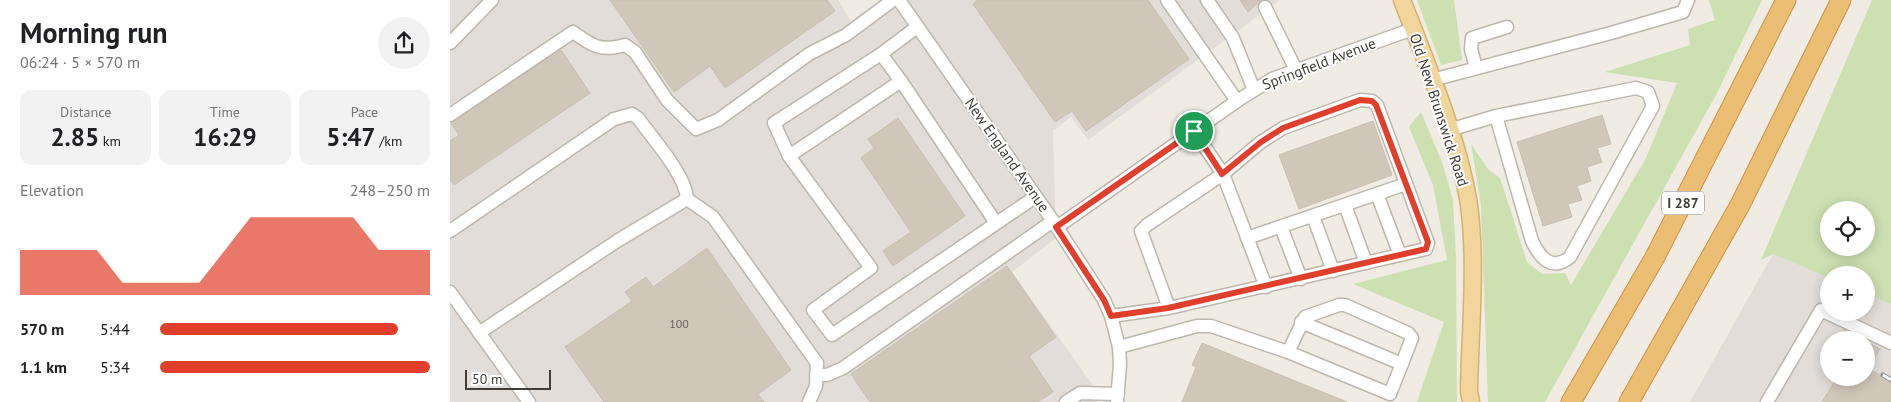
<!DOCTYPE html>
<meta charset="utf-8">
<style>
:root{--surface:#fff;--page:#f2f2f2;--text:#202124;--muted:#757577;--accent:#e03f2b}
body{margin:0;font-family:"PT Sans",sans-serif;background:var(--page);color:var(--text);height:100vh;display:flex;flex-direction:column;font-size:19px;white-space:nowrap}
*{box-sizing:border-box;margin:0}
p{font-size:16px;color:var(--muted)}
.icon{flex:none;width:28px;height:28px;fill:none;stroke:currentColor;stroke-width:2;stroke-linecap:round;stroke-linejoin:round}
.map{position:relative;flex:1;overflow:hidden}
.side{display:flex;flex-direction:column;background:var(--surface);width:450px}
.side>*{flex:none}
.tools{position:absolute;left:1370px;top:201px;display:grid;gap:10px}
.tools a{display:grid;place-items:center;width:55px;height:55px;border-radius:50%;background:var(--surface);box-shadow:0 2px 12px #0003;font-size:25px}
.scale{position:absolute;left:15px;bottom:12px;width:86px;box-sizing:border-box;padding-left:5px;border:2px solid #413c35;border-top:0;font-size:14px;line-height:18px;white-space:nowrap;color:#413c35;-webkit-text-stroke:4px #fff;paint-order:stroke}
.pin{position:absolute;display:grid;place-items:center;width:42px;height:42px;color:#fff;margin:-21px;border:2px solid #fff;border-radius:50%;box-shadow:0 1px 5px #0007}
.round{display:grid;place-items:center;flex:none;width:52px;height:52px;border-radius:26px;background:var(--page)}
.overview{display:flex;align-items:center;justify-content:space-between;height:85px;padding:0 20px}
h1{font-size:28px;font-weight:600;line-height:38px}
.figures{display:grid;grid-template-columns:repeat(3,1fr);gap:8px;height:85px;padding:5px 20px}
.figures div{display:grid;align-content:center;border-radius:12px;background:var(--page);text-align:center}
.figures b{font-size:25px;font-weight:600}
.figures small{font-size:14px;font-weight:400}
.figures p{font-size:14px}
.chart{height:140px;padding:10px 20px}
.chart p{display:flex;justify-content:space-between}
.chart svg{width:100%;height:90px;margin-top:5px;fill:var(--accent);opacity:.7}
ul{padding:0 20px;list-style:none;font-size:16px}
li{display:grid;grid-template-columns:80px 60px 1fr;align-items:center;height:38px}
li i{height:12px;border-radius:6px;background:var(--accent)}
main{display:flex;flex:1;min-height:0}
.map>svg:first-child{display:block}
.industrial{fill:#e2ddd9;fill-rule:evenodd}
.green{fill:#cce0b1;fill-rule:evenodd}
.building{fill:#d0c7bb;stroke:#c9beaf}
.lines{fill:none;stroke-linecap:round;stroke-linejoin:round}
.minor-casing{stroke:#bdb6ab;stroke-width:15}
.major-casing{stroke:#d4b16e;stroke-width:19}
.highway-casing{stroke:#c99344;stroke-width:21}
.minor{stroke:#fff;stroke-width:12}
.major{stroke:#f1d59b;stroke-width:16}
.highway{stroke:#ecbe73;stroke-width:19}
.rail-casing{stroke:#939393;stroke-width:5}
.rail{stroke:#fff;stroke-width:3;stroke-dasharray:9;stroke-linecap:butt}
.route-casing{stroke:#fff;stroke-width:10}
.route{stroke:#e03f2b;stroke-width:6}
.labels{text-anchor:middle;stroke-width:4;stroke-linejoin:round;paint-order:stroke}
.number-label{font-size:12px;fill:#655f56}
.shield{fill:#fff;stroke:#7a7672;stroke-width:1}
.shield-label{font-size:14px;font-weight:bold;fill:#413c35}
.street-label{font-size:15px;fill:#413c35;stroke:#fff}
</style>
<main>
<section class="side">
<div class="overview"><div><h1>Morning run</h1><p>06:24 · 5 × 570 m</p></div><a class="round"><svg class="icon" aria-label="share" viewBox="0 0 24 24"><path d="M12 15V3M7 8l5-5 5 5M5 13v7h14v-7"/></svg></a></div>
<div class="figures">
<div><p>Distance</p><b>2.85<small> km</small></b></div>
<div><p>Time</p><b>16:29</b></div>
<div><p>Pace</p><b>5:47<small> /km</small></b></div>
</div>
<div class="chart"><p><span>Elevation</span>248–250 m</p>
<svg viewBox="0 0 160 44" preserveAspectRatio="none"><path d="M0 44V22L10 22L20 22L30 22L40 38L50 38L60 38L70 38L80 22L90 6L100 6L110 6L120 6L130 6L140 22L150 22L160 22V44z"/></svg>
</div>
<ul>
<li><b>570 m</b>5:44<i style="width:88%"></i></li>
<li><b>1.1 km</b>5:34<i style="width:100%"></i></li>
</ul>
</section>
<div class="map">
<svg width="1441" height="402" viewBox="0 0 1441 402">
<rect width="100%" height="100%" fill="#f0ece4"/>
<g class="industrial">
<polygon points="0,0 388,0 401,21 430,0 830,0 638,140 621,117 603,131 606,238 562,272 652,398 646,402 0,402"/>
<path d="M 1323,254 L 1379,278 L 1379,312 L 1416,312 L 1416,294 L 1441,304 L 1441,402 L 1240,402 ZM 1379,340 L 1416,340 L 1416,378 L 1379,378 Z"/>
</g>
<g class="green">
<polygon points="967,0 1004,0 1012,60 991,65"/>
<polygon points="1259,0 1312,0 1266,95 1095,402 1038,402 1031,205 1021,144 1038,169 1050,178 1077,262 1092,274 1115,273 1121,285 1196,158 1227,83 1155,72 1240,45 1238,29 1265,20"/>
<path d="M 1422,0 L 1441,0 L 1441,304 L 1416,294 L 1416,275 L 1379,275 L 1379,278 L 1323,254 L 1311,260 ZM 1379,210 L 1416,210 L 1416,248 L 1379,248 Z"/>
<polygon points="971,112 992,162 1003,200 1006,258 1007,402 967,402 994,322 903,284 997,260 983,185 959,127"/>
</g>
<g class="building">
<polygon points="160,0 377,0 385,11 275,88 260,66 224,92"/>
<polygon points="528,0 698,0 739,59 636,131 622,111 605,122 523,4"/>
<polygon points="790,0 811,0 798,12"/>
<polygon points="111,50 140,93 4,185 0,179 0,141 9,135 1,123"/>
<polygon points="1152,115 1161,144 1147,148 1152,162 1137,167 1141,181 1127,186 1132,200 1118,204 1122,217 1093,226 1067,142"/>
<polygon points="448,118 515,216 443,266 433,251 461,232 411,158 424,148 418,139"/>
<polygon points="923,121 942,175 849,209 829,155"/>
<polygon points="257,248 341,370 308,394 314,402 154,402 115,347 182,301 175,292 196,277 203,287"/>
<polygon points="557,266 606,337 579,356 603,392 588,402 420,402 401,374"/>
<polygon points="1394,330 1412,338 1415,340 1387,340"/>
<polygon points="1416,341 1430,349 1418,368 1441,382 1441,402 1372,402 1387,378 1416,378"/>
<polygon points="752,343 897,402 732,402 746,367 742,365"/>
</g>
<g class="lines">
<defs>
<g id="minor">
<polyline points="449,0 603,221 654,300 661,316 669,347 670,364 667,402"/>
<polyline points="717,0 787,101"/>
<polyline points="757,0 783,38 804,90"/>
<polyline points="815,7 846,70"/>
<polyline points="467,27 431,54 451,81 339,156 421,268 363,310 382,335 585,197"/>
<polyline points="0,43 42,0"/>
<polyline points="1026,68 1021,49 1022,38 1057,27"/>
<polyline points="982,80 1161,33 1233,12 1238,0"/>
<polyline points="451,81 546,223"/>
<path d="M 0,115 L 123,32 C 142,46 151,52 175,45 L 185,52 L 217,100 L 246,129 L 268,120 L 359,54 L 396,35 L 443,0"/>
<path d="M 999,130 L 1046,116 L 1186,88 L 1198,92 L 1203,106 L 1120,257 C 1102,272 1090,258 1082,241 L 1046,116"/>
<polyline points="744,131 773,174 816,287"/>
<polyline points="339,156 324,123 431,54"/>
<polyline points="927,194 950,255"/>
<polyline points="237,199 263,217 367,363 366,386 359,402"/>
<polyline points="895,205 916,263"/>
<polyline points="863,216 883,271"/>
<polyline points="607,227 787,101 822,79 963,29"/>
<polyline points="831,227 851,279"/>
<path d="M 0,231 L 164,119 L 182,114 L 188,118 C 202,138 236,175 237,199 L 167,241 L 29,333"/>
<polyline points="797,238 956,184"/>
<polyline points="0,292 79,402"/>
<polyline points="661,316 719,308 976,249 978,243 927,105 922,101 910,100 833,128 811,142 773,174 697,225 691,231 719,308"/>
<polyline points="851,322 952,364"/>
<polyline points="669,347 747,326 761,326 838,352 940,394 962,338 958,333 895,305 889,305 855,317 838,352"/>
<polyline points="366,375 377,375 393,368 603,221"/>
<polyline points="616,402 630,393 668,394"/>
<polyline points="1317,402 1371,310 1441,343"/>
</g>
<path id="major" d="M 952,0 C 976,62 1009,140 1019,205 C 1027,266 1020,330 1019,391 L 1021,402"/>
<g id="highway">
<polyline points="1121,402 1205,257 1336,0"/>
<polyline points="1179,402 1290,205 1391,0"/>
</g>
</defs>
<use href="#minor" class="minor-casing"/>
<use href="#major" class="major-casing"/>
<use href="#highway" class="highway-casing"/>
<use href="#minor" class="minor"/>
<use href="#major" class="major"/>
<use href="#highway" class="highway"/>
<defs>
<polyline id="rail" points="1433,375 1441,380"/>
</defs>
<use href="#rail" class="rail-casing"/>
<use href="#rail" class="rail"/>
</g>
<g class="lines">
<defs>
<polygon id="route" points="910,100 922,101 926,105 978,242 976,249 718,308 661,316 654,300 606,227 744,131 772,174 811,142 833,128"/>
</defs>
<use href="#route" class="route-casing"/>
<use href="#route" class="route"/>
</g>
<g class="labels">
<g class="number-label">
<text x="229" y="328">100</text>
</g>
<rect class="shield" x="1212" y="191.5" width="42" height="23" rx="4"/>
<g class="shield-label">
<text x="1233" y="208">I 287</text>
</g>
<g class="street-label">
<text transform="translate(869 64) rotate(-21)" y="5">Springfield Avenue</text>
<text transform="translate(989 110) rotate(72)" y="5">Old New Brunswick Road</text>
<text transform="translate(557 155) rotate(55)" y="5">New England Avenue</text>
</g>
</g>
</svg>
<div class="tools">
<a><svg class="icon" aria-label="locate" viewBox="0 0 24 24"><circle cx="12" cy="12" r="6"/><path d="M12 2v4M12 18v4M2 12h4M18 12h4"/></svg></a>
<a>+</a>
<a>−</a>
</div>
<div class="scale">50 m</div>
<div class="pin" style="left:744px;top:131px;background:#1e9e55"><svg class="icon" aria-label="arrive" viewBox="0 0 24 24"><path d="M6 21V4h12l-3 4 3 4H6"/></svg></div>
</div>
</main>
